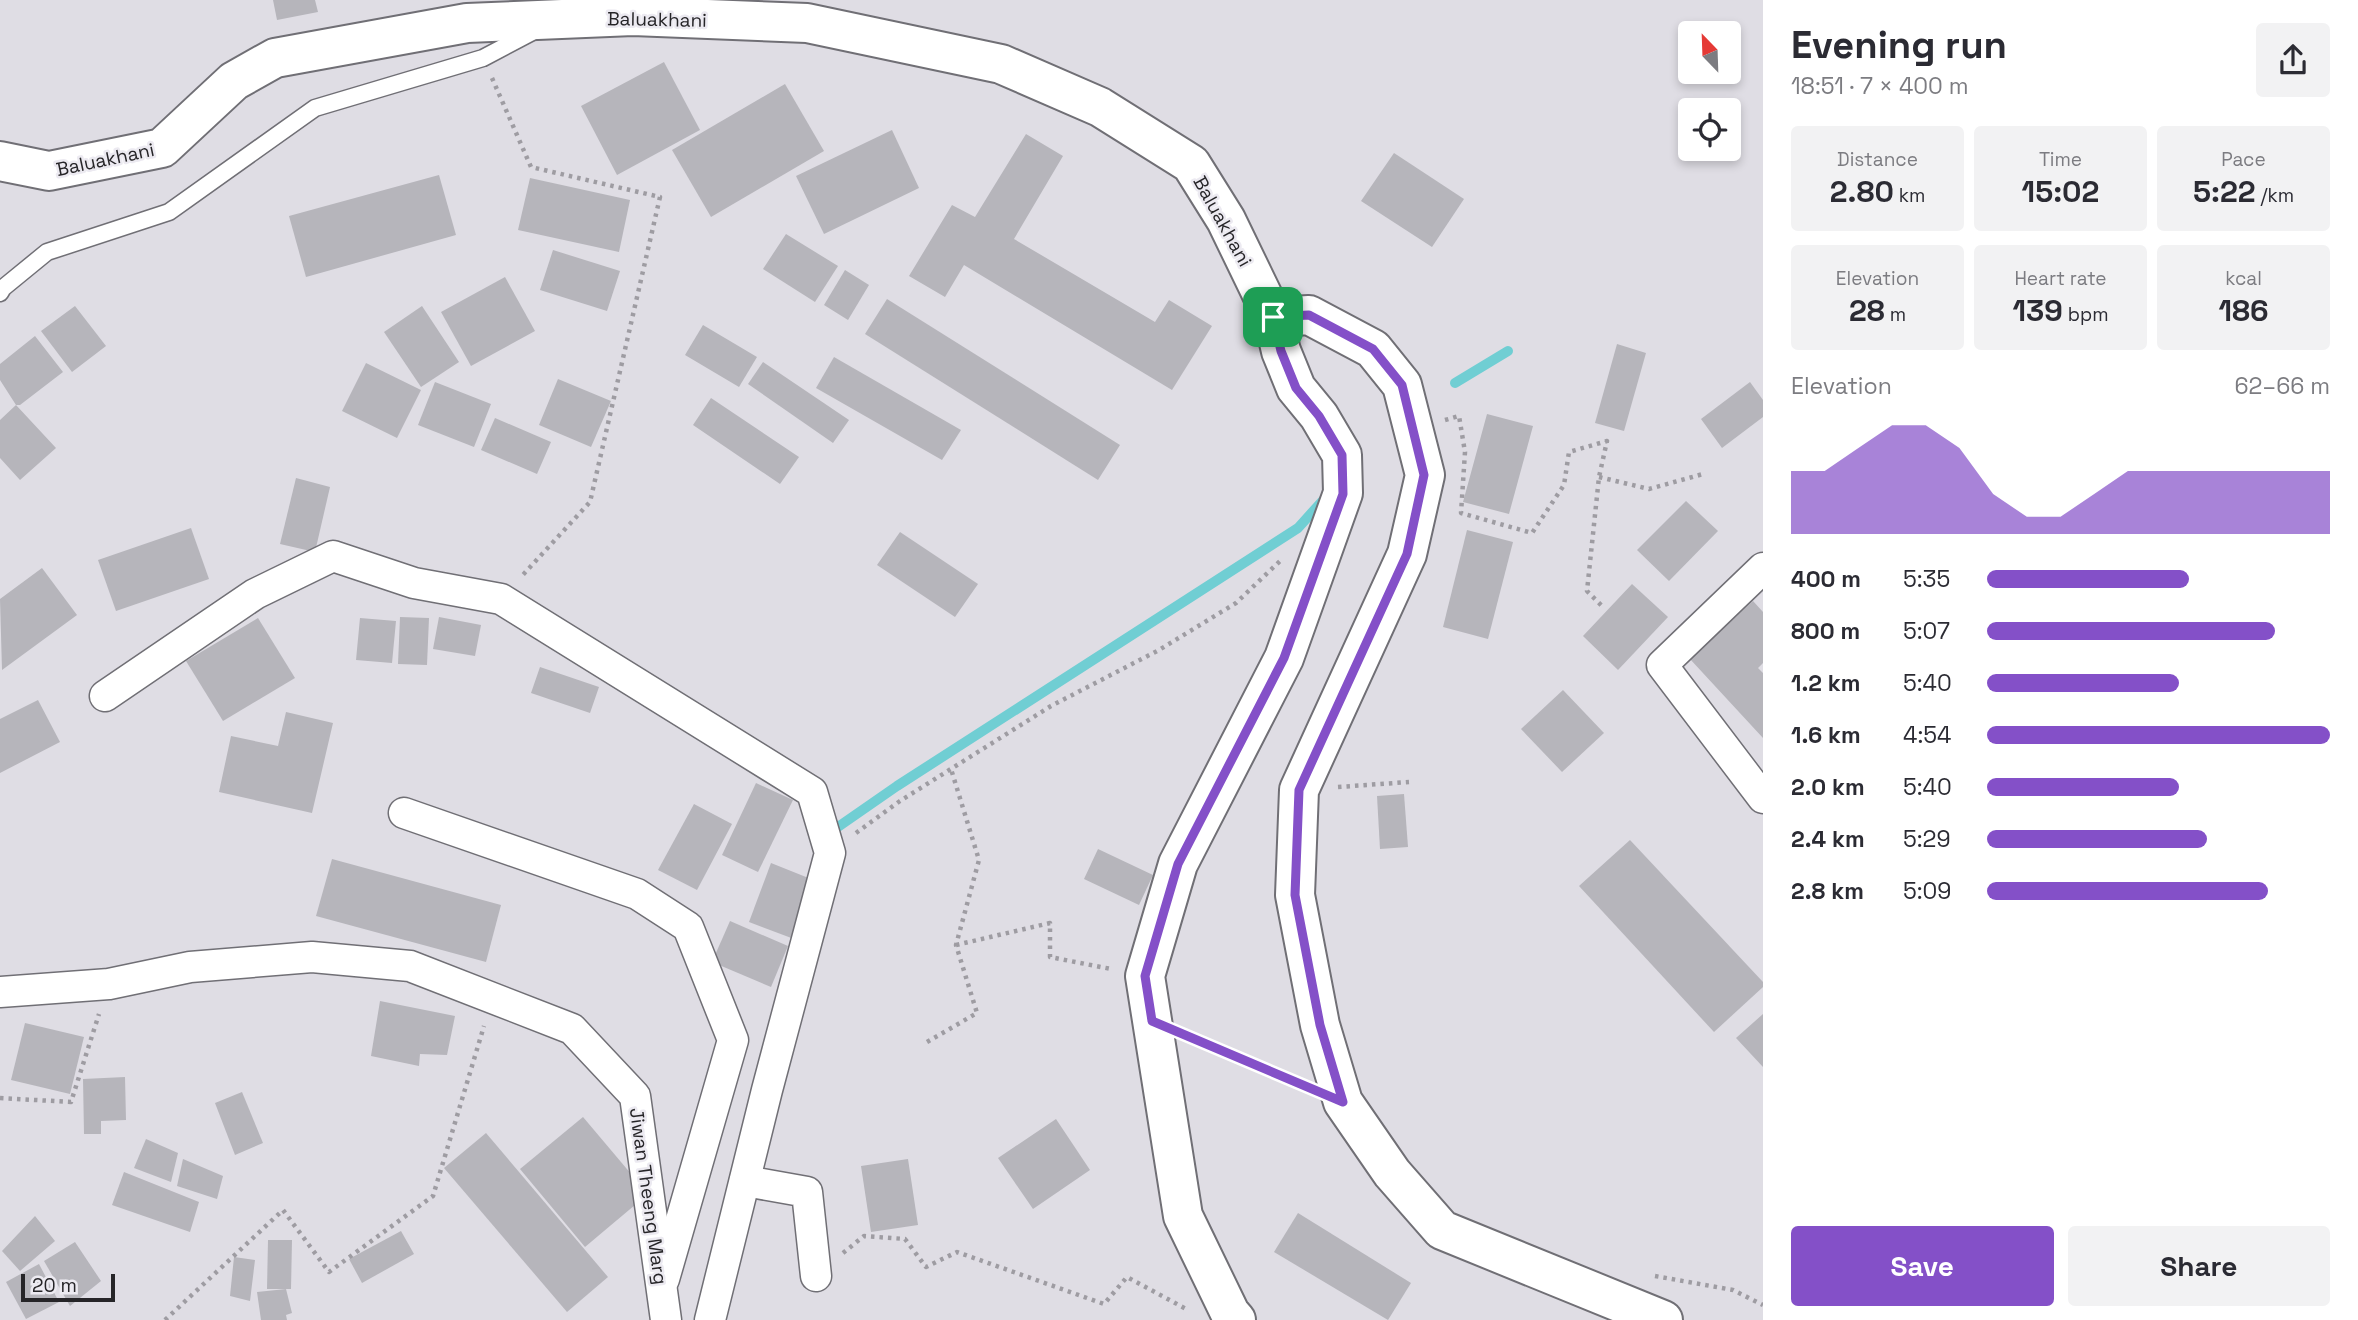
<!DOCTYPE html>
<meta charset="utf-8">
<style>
:root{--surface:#fff;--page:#f2f2f3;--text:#2b2b33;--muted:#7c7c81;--accent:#8450c8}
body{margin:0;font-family:"Space Grotesk",sans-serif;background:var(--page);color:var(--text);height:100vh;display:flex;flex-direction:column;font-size:26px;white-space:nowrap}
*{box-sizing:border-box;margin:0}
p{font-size:23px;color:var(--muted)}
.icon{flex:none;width:38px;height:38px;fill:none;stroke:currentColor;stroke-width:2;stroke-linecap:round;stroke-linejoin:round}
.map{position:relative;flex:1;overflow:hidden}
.panel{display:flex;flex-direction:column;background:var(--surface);width:595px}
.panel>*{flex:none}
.needle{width:46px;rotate:337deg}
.fabs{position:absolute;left:1678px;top:21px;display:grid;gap:14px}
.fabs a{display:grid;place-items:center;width:63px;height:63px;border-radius:7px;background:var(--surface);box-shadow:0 4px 10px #0003;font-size:35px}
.scale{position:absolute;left:21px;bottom:18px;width:94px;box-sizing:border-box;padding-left:7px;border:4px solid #262528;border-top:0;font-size:19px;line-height:24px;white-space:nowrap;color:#262528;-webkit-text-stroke:5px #eceaf1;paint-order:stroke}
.pin{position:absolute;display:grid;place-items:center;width:60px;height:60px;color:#fff;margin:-30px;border-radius:14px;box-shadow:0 4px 10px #0006}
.round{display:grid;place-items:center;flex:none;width:74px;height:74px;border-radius:7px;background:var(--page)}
.head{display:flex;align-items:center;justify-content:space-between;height:119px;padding:0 28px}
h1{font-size:38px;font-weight:700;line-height:52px}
.figures{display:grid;grid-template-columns:repeat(3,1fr);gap:10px;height:119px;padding:7px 28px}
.figures div{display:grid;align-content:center;border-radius:7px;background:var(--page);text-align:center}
.figures b{font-size:30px;font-weight:700}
.figures small{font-size:19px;font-weight:400}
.figures p{font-size:19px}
.chart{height:196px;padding:14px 28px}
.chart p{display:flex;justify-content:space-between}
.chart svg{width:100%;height:126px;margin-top:7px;fill:var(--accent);opacity:.7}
.cta{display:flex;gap:14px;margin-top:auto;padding:14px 28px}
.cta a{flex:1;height:80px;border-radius:7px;background:var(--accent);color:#fff;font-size:28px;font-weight:700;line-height:80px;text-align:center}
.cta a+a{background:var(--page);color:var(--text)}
ul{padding:0 28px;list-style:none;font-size:23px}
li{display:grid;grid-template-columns:112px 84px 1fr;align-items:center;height:52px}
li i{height:18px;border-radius:9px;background:var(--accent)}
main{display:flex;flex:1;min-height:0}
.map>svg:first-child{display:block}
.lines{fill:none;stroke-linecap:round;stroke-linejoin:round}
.stream{stroke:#70ced3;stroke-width:10}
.building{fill:#b6b5bb}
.lane-casing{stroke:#706f75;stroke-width:19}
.street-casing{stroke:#706f75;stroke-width:33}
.primary-casing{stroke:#706f75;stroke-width:42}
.path{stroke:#9e9ca2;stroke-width:4.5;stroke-dasharray:3.5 5;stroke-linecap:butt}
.lane{stroke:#fff;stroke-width:16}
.street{stroke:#fff;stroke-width:30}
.primary{stroke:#fff;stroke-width:38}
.route-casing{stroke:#fff;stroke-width:14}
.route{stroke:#8450c8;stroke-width:9}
.labels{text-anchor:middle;stroke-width:5;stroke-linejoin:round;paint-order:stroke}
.street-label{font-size:19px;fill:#262528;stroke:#eceaf1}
</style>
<main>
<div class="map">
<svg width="1763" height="1320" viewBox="0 0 1763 1320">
<rect width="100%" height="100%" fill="#dfdde4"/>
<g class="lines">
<g class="stream">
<polyline points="1455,383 1508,351"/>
<polyline points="835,829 897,786 1298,528 1326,497"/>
</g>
</g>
<g class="building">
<polygon points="273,0 315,0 318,12 277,20"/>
<polygon points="664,62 700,130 617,175 581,106"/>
<polygon points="785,84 824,151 711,217 672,150"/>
<polygon points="892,130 919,188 824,234 796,176"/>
<polygon points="1026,134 1063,156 1014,239 1155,322 1169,300 1212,326 1172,390 964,265 945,297 909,276 952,205 975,217"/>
<polygon points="1394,153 1464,199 1432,247 1361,201"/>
<polygon points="439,175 456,235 306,277 289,216"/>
<polygon points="530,178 630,200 619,252 518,230"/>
<polygon points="786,234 838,266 815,302 763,269"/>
<polygon points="553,250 620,271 607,311 540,290"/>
<polygon points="845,270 869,285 848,320 824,305"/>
<polygon points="505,277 535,331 471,366 441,312"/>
<polygon points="887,299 1120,445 1098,480 865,334"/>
<polygon points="75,306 106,346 72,372 41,331"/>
<polygon points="422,306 459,362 421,387 384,332"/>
<polygon points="703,325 757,357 739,387 685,355"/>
<polygon points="35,336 63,372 20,405 16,405 56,448 20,480 0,458 0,420 16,405 0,380 0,364"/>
<polygon points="1617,344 1646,353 1624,431 1595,423"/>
<polygon points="834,357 961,430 942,460 816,388"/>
<polygon points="763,362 849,420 833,443 748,384"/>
<polygon points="366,363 421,390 397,438 342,411"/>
<polygon points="558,379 611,401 591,447 539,425"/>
<polygon points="435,382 491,404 474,447 418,425"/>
<polygon points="1750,382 1763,400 1763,417 1722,448 1701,419"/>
<polygon points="711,398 799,457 780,484 693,425"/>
<polygon points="1487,414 1533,426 1509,514 1463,502"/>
<polygon points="495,418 551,442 537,474 481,450"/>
<polygon points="296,478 330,487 315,552 280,544"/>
<polygon points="1686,501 1718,531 1669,581 1637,550"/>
<polygon points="191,528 209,579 116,611 98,560"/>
<polygon points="1467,530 1513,542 1488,639 1443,627"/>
<polygon points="900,532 978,584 955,617 877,565"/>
<polygon points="42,568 77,615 2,670 0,599"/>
<polygon points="1632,584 1668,617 1618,670 1583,636"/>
<polygon points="1753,601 1763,612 1763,663 1758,668 1763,673 1763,738 1690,659"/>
<polygon points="400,617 429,618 427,665 398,664"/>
<polygon points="439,617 481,625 475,656 433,649"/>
<polygon points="258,618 295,678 223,721 186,661"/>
<polygon points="360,618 396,621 392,663 356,660"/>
<polygon points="540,667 599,687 590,713 531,693"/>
<polygon points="1563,690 1604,733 1562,772 1521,729"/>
<polygon points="38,700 60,742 0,773 0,719"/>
<polygon points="286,712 333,723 312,813 219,792 231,736 278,746"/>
<polygon points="756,783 793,800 758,872 722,855"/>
<polygon points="1404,794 1408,847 1380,849 1377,796"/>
<polygon points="694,804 732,824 697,890 658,870"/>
<polygon points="1630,840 1763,982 1763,987 1714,1032 1579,886"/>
<polygon points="1098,849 1153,875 1139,905 1084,879"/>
<polygon points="332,859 501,905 486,962 316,916"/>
<polygon points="771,863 816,881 794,939 749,922"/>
<polygon points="730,921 788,946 771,987 712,962"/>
<polygon points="380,1001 455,1016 447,1055 420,1054 419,1066 371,1056"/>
<polygon points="1763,1014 1763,1067 1736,1038"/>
<polygon points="25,1023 84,1037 70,1094 11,1080"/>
<polygon points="125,1077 126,1120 101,1121 101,1134 84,1134 83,1079"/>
<polygon points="242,1092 263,1143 235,1155 215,1103"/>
<polygon points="583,1117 648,1194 585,1247 520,1169"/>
<polygon points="1056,1119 1090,1170 1033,1209 998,1158"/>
<polygon points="486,1133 608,1277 567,1312 444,1168"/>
<polygon points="146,1139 178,1153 171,1182 134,1168"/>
<polygon points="183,1159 223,1176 217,1199 177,1186"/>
<polygon points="908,1159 918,1225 871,1232 861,1166"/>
<polygon points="124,1172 199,1202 190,1232 112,1205"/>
<polygon points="1298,1213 1411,1283 1388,1320 1274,1252"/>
<polygon points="35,1216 55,1241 20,1271 2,1251"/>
<polygon points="401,1231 414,1254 362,1283 349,1259"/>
<polygon points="268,1240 292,1240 291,1289 267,1289"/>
<polygon points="75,1242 101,1281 70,1306 44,1261"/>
<polygon points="234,1257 255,1260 250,1301 230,1296"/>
<polygon points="39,1264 59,1302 26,1319 6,1282"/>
<polygon points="286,1289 292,1313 286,1315 287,1320 261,1320 257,1292"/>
</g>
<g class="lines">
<defs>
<polyline id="lane" points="0,293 3,288 47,252 169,212 315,108 483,58 536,30"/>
<g id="street">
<polyline points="1763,568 1662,665 1763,798"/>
<polyline points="105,696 255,594 333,556 414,583 501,599 812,792 830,853 767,1090 710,1320"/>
<polyline points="404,813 637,894 688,927 733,1040 664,1279"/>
<polyline points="0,992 109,984 190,967 312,957 410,966 572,1029 635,1096 666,1320"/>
<polyline points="745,1181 807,1192 816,1276"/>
</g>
<g id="primary">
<polyline points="0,161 49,171 162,148 234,81 275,58 467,23 633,16 807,23 1001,64 1100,107 1191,164 1226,220 1273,317 1281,351 1296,388 1319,416 1342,455 1343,493 1284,658 1178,864 1145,976 1183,1216 1230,1313 1236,1320"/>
<polyline points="1273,317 1309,315 1373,349 1402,385 1425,475 1407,554 1299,790 1295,895 1320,1025 1343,1102 1392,1173 1442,1230 1663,1320"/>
</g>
</defs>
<use href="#lane" class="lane-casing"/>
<use href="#street" class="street-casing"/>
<use href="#primary" class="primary-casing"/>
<g class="path">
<polyline points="492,78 531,167 660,197 590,502 520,578"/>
<polyline points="1445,420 1459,416 1465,452 1461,513 1532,533 1564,485 1569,452 1607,441 1599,477 1587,591 1604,608"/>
<polyline points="1599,477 1649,489 1703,474"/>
<polyline points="1338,787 1409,782"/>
<polyline points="856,833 900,801 1051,706 1159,650 1236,603 1280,561"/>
<polyline points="956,945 1050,923 1050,957 1111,969"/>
<polyline points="1189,1037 1300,1084"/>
<polyline points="927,1042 977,1013 956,945 979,860 951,769"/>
<polyline points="0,1098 71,1102 99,1014"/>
<polyline points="843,1253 864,1236 905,1239 926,1267 957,1252 1104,1304 1127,1277 1188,1310"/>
<polyline points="1655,1276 1733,1290 1763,1305"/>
<polyline points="165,1320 283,1210 329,1272 433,1196 484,1026"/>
</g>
<use href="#lane" class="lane"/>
<use href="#street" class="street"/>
<use href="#primary" class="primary"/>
</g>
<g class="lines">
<defs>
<polygon id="route" points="1309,315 1373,349 1402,385 1424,475 1407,554 1299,790 1295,895 1320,1025 1343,1102 1152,1021 1145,976 1178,864 1284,658 1343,494 1342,455 1319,416 1296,388 1281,351 1273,317"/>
</defs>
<use href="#route" class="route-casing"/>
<use href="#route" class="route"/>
</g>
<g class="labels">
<g class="street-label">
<text transform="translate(657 19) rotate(1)" y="7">Baluakhani</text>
<text transform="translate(105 159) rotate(-12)" y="7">Baluakhani</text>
<text transform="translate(1223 221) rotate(61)" y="7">Baluakhani</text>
<text transform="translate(649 1196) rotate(82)" y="7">Jiwan Theeng Marg</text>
</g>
</g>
</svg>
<div class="fabs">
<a><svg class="needle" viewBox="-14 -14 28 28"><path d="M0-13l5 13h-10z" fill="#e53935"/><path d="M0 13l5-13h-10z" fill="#7c7c81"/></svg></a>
<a><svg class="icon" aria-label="locate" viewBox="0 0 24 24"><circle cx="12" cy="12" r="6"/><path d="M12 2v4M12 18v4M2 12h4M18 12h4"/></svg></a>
</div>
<div class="scale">20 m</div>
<div class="pin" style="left:1273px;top:317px;background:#1e9e55"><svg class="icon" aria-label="arrive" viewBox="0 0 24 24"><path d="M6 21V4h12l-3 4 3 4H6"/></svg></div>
</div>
<section class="panel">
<div class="head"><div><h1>Evening run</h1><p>18:51 · 7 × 400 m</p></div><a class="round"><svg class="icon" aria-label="share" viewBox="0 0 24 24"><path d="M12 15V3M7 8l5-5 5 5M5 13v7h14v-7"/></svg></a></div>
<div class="figures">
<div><p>Distance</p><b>2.80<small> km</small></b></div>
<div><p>Time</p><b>15:02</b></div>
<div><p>Pace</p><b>5:22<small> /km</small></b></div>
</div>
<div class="figures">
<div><p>Elevation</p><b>28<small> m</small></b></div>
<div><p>Heart rate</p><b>139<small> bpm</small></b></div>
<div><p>kcal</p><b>186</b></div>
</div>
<div class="chart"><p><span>Elevation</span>62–66 m</p>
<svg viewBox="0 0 160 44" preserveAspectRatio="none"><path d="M0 44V22L10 22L20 14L30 6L40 6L50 14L60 30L70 38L80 38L90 30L100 22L110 22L120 22L130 22L140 22L150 22L160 22V44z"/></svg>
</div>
<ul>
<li><b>400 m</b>5:35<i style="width:59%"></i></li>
<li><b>800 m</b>5:07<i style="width:84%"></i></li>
<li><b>1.2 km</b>5:40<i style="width:56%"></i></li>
<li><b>1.6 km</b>4:54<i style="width:100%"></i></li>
<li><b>2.0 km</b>5:40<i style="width:56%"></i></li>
<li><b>2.4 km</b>5:29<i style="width:64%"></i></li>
<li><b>2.8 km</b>5:09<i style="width:82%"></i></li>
</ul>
<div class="cta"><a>Save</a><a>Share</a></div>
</section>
</main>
